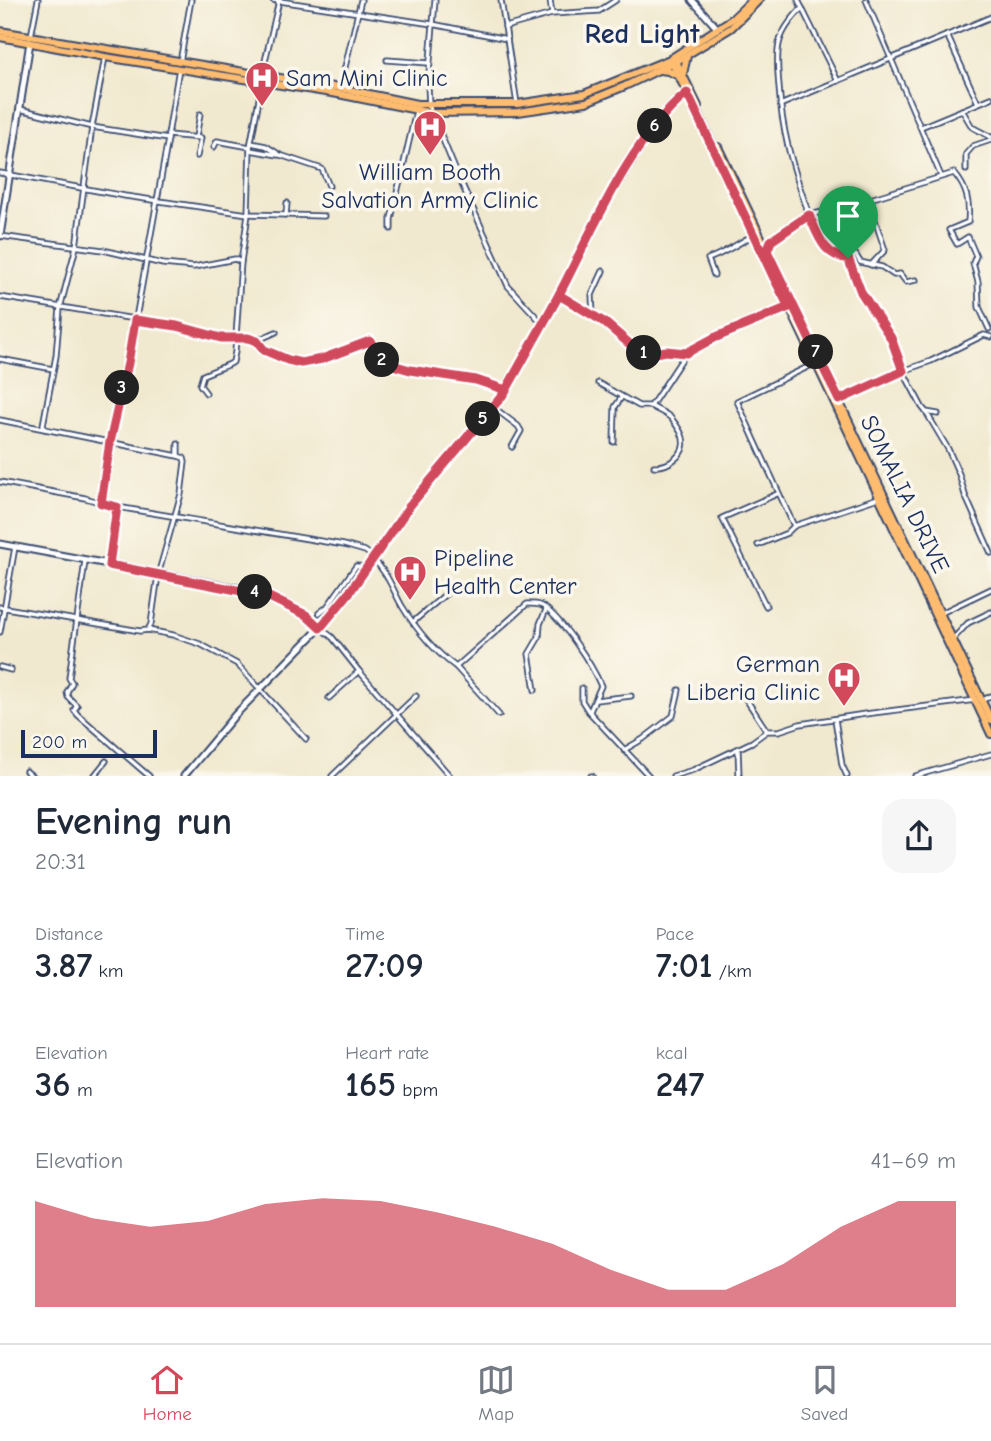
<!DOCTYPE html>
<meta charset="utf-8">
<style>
:root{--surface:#fff;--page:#f6f6f7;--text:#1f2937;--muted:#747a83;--line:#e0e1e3;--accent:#d1495b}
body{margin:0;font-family:"Comic Neue",sans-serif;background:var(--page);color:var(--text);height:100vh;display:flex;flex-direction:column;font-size:26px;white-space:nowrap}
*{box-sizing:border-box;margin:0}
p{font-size:23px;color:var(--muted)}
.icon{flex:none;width:38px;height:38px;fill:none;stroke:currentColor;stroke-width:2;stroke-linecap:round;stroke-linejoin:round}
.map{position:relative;height:776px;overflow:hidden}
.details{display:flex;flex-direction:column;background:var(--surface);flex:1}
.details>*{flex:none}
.scale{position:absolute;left:21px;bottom:18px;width:136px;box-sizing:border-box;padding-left:7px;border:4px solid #1b2f5e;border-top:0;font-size:19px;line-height:24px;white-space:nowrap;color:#1b2f5e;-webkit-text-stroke:5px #fbf7ec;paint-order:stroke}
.pin{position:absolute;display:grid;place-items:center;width:60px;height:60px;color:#fff;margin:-72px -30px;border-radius:50% 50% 50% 0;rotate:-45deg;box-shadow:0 0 7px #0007}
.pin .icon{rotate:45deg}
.km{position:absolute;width:35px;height:35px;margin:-18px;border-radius:50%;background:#222;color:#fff;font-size:19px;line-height:35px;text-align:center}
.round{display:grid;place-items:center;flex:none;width:74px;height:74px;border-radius:21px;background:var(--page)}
.overview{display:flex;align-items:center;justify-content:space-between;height:119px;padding:0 35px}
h1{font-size:38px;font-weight:600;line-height:52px}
.metrics{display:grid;grid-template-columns:repeat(3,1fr);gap:10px;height:119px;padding:7px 35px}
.metrics div{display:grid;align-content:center}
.metrics b{font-size:35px;font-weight:600}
.metrics small{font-size:19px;font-weight:400}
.metrics p{font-size:19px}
.chart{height:196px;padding:14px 35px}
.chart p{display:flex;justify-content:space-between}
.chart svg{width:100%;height:126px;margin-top:7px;fill:var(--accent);opacity:.7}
.tab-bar{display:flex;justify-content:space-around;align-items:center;height:98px;border-top:2px solid var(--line);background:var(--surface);font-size:19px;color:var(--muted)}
.tab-bar a{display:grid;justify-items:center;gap:4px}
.tab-bar .selected{color:var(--accent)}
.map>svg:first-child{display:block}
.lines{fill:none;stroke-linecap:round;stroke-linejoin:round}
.minor-casing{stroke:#3b4b6f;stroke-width:7}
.tertiary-casing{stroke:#3b4b6f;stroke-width:9}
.primary-casing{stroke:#3b4b6f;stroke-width:10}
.trunk-casing{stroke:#3b4b6f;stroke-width:10}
.minor{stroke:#fff;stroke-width:3.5}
.tertiary{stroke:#fff;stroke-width:5}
.primary{stroke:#febc70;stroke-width:6}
.trunk{stroke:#febc70;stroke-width:6}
.route-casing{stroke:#fff;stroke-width:14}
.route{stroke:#d1495b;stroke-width:9}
.labels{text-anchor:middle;stroke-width:7;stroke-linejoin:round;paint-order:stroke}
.poi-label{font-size:24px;fill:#1b2f5e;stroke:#fbf7ec;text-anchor:start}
.street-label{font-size:24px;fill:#1b2f5e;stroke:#fbf7ec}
.quarter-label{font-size:28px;font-weight:bold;fill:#1b2f5e;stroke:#fbf7ec}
</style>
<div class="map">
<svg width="991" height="776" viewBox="0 0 991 776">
<rect width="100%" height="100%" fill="#fbf7ec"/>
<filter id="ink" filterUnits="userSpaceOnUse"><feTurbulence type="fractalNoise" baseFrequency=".0143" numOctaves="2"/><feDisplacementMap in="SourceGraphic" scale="14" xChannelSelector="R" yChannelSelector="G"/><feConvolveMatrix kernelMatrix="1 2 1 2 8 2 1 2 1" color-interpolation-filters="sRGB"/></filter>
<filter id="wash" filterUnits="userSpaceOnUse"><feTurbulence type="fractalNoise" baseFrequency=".00686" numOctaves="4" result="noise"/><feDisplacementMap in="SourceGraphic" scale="28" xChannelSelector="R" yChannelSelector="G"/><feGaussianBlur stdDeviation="1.57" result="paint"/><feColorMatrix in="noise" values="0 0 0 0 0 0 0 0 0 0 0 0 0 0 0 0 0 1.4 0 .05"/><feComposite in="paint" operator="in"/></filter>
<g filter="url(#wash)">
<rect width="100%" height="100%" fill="#f1e9cf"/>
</g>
<g filter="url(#ink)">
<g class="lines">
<defs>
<g id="minor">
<polyline points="273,0 432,24 507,39"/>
<polyline points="435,0 428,85 429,106 455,169 508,286 543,324"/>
<polyline points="501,0 517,104"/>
<polyline points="550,0 552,14"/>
<polyline points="798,0 838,81"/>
<polyline points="866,0 941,176"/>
<path d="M 802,8 C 792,18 782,30 779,44 C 776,58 778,73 779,87 C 782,131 791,161 805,203 C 810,217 815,236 825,247 C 831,255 838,258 848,258 L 861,292 L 891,338 L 903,371 L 931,361 L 984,335 L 991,337"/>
<polyline points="505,27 552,14 599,11 616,0"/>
<polyline points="947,35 978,103"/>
<polyline points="31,36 38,0"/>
<polyline points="387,60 429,63"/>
<polyline points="180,62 191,0"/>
<polyline points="262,74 279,1"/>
<polyline points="340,88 361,0"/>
<polyline points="780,105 991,17"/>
<polyline points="20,109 92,127 168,139 168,135 201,138 197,156"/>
<polyline points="962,110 972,127 991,137"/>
<polyline points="921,127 991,98"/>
<polyline points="168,135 179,68"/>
<polyline points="196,137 200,114"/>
<polyline points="251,143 266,146 280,155 322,169 329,186"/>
<polyline points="214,147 217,141 250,147"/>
<polyline points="250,150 278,155"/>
<polyline points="966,170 966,154 973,146 991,140"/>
<polyline points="0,173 125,196 248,214 324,216"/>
<polyline points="868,199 885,250 871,265"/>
<polyline points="286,215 287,203"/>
<polyline points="391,229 391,219 416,111"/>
<polyline points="0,236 103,250 163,264 194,267 235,259 241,262"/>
<path d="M 768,249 L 771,241 L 809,215 L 841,208 L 954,173 C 967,188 970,202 968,222 L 949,230 L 957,244 L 968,237 L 976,256 L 973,263 L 978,282 L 979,307 L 989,329"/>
<polyline points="848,258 856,255 860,262 882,267 894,275 900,274 906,282 916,280"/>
<path d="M 714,275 L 708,259 C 725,253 738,243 754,235"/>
<polyline points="559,295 593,315 623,341 643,352 686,353"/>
<polyline points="0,297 177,326 221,338 237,336 256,341 276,332"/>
<polyline points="593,315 592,295 603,271"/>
<path d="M 257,342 C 263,350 270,353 279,357 C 314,372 338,348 370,341 L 383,361 L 389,364 L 410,370 L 476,380 L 506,390"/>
<polyline points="0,359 53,369"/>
<polyline points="816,363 737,401 794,526 878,498"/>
<polyline points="598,383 639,406 651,406 686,353 714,338 788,307"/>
<polyline points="206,393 200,385 203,375 230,364 233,362 235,352 241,262 248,214 250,147 262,83"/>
<polyline points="839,400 903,371 922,407 926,412 938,414"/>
<path d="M 651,406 C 657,410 666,413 671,418 C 675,423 682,432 683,438 C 687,455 668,467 654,466"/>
<polyline points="493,407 518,426 521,431 512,447"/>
<polyline points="926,412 948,449 959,474 965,495 991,553"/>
<polyline points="0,420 178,456"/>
<polyline points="45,429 43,425 56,356 60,308 76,247 92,127 105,57"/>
<polyline points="614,442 615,407 621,398"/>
<polyline points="0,482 85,498 117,507 114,524 116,527 109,565"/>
<polyline points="101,503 110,442 128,363 168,139"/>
<polyline points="117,507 344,545 365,551 375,558"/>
<polyline points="758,545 787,533 794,526"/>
<path d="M 373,559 C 387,572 393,590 402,606 C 416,629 434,651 456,667 L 527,604 C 533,604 539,603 544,607 C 564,622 591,663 601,686 L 590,711 L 591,714 L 649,776"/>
<polyline points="85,561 69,678 72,683 67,692 68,697 77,706 74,710 78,715 149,776"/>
<polyline points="766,606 722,518 777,494"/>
<polyline points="0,607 140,631 148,630 151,624 158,575 181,494 185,462 184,458 178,456 178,444"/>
<polyline points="319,613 327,607 356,566 367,567"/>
<polyline points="941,613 991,589"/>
<polyline points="413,622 454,587"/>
<polyline points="148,630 173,635 200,644 237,664 306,739"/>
<polyline points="0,632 15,547"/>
<polyline points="953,639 968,623 991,612"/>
<polyline points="0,667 11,670"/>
<polyline points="456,667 499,715"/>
<polyline points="738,687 767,731"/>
<polyline points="582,688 582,701 589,712"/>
<polyline points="535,690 529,654 539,637 540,624 546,610"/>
<polyline points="329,698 359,671"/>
<polyline points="596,700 631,696"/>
<polyline points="983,700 991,696"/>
<polyline points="835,719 842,765 847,776"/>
<polyline points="738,749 739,776"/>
<polyline points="624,750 643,739 673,716 679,690"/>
<polyline points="26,771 32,776"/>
<polyline points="94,776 106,761"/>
<polyline points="332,776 416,696"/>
<polyline points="450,776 359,671 332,637 320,628 349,593 411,504 502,396 543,324 613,192 664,112 686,93"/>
<polyline points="591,776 592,776"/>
<polyline points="673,776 693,770 752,742 767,731 779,731 800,724 865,714 976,700"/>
<polyline points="915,776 991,754"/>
</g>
<g id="tertiary">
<polyline points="692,0 718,29"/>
<polyline points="0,236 30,42"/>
<path d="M 0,544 L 249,590 C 275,598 301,608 320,628 L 235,715 L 184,776"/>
</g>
<g id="primary">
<polyline points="670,59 703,124 991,734"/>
<polyline points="675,59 698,106"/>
<polyline points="718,147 991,720"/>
</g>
<g id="trunk">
<polyline points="0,31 340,88 417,104 517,104 584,94 670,59 732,19 752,0"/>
<polyline points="0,37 105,57 338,94 432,113 518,112 586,102 625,86 677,61 731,28 759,0"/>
<polyline points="660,70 668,71 679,76"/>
<polyline points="683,74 687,56"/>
</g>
</defs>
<use href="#minor" class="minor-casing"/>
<use href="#tertiary" class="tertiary-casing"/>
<use href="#primary" class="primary-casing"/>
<use href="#trunk" class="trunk-casing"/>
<use href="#minor" class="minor"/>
<use href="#tertiary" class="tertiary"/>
<use href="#primary" class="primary"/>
<use href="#trunk" class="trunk"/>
</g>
</g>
<g class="lines" filter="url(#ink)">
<defs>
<path id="route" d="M 848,258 C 824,257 818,235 809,215 L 771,241 L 767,251 L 793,305 L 789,307 L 714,338 L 686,353 L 666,351 L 649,354 L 632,346 L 604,322 L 559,295 L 506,390 L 476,380 L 410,370 L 389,364 L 383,361 L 370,341 L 322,359 L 301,363 L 288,360 L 264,350 L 257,341 L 248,338 L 221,338 L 177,326 L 135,320 L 128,363 L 110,442 L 101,503 L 117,507 L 109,565 L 267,596 L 306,615 L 320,628 L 349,593 L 411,504 L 502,396 L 506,390 C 526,354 547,318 566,281 C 598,218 632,139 687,93 L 774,278 L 789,307 L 793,305 L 839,400 L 903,371 L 891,338 L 861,292 L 848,258"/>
</defs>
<use href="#route" class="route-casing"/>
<use href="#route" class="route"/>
</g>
<defs>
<symbol id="hospital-pin" viewBox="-11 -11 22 30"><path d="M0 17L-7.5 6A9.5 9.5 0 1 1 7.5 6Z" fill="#d1495b" stroke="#fbf7ec"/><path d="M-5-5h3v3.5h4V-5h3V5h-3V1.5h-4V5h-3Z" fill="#fff"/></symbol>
</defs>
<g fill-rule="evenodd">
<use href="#hospital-pin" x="243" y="59" width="38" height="52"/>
<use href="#hospital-pin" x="411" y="108" width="38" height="52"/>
<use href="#hospital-pin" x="391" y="553" width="38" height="52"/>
<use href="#hospital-pin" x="825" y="659" width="38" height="52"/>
</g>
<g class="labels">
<g class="poi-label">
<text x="286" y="86">Sam Mini Clinic</text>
<text x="430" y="180" text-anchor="middle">William Booth<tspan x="430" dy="28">Salvation Army Clinic</tspan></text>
<text x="434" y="566">Pipeline<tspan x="434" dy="28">Health Center</tspan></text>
<text x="820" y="672" text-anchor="end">German<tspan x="820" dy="28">Liberia Clinic</tspan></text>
</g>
<g class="street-label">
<text transform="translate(905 494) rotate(64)" y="8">SOMALIA DRIVE</text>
</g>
<g class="quarter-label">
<text x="642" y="43">Red Light</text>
</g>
</g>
</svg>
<div class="scale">200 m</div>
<div class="pin" style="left:848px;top:258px;background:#1e9e55"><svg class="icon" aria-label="arrive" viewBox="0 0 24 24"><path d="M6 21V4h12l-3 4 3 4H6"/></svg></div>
<b class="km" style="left:644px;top:353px">1</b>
<b class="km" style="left:382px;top:360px">2</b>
<b class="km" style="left:122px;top:388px">3</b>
<b class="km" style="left:255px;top:592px">4</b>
<b class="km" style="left:483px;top:419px">5</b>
<b class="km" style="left:655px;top:126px">6</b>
<b class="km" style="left:816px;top:352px">7</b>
</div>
<section class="details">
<div class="overview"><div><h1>Evening run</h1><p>20:31</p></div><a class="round"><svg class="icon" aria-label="share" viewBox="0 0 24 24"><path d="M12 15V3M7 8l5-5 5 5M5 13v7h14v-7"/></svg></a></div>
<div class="metrics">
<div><p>Distance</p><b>3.87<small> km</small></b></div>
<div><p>Time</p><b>27:09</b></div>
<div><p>Pace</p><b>7:01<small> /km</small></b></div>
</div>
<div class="metrics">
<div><p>Elevation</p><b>36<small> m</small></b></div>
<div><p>Heart rate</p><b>165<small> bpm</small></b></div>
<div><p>kcal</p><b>247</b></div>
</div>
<div class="chart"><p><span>Elevation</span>41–69 m</p>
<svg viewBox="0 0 160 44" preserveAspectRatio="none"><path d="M0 44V7L10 13L20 16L30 14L40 8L50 6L60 7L70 11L80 16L90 22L100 31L110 38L120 38L130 29L140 16L150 7L160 7V44z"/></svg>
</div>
</section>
<nav class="tab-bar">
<a class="selected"><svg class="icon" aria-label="home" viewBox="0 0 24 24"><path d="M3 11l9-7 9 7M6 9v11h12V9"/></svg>Home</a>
<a><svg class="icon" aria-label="map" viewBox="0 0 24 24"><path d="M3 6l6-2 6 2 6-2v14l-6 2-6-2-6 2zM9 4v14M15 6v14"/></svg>Map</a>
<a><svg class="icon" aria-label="saved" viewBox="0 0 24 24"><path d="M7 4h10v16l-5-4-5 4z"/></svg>Saved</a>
</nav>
